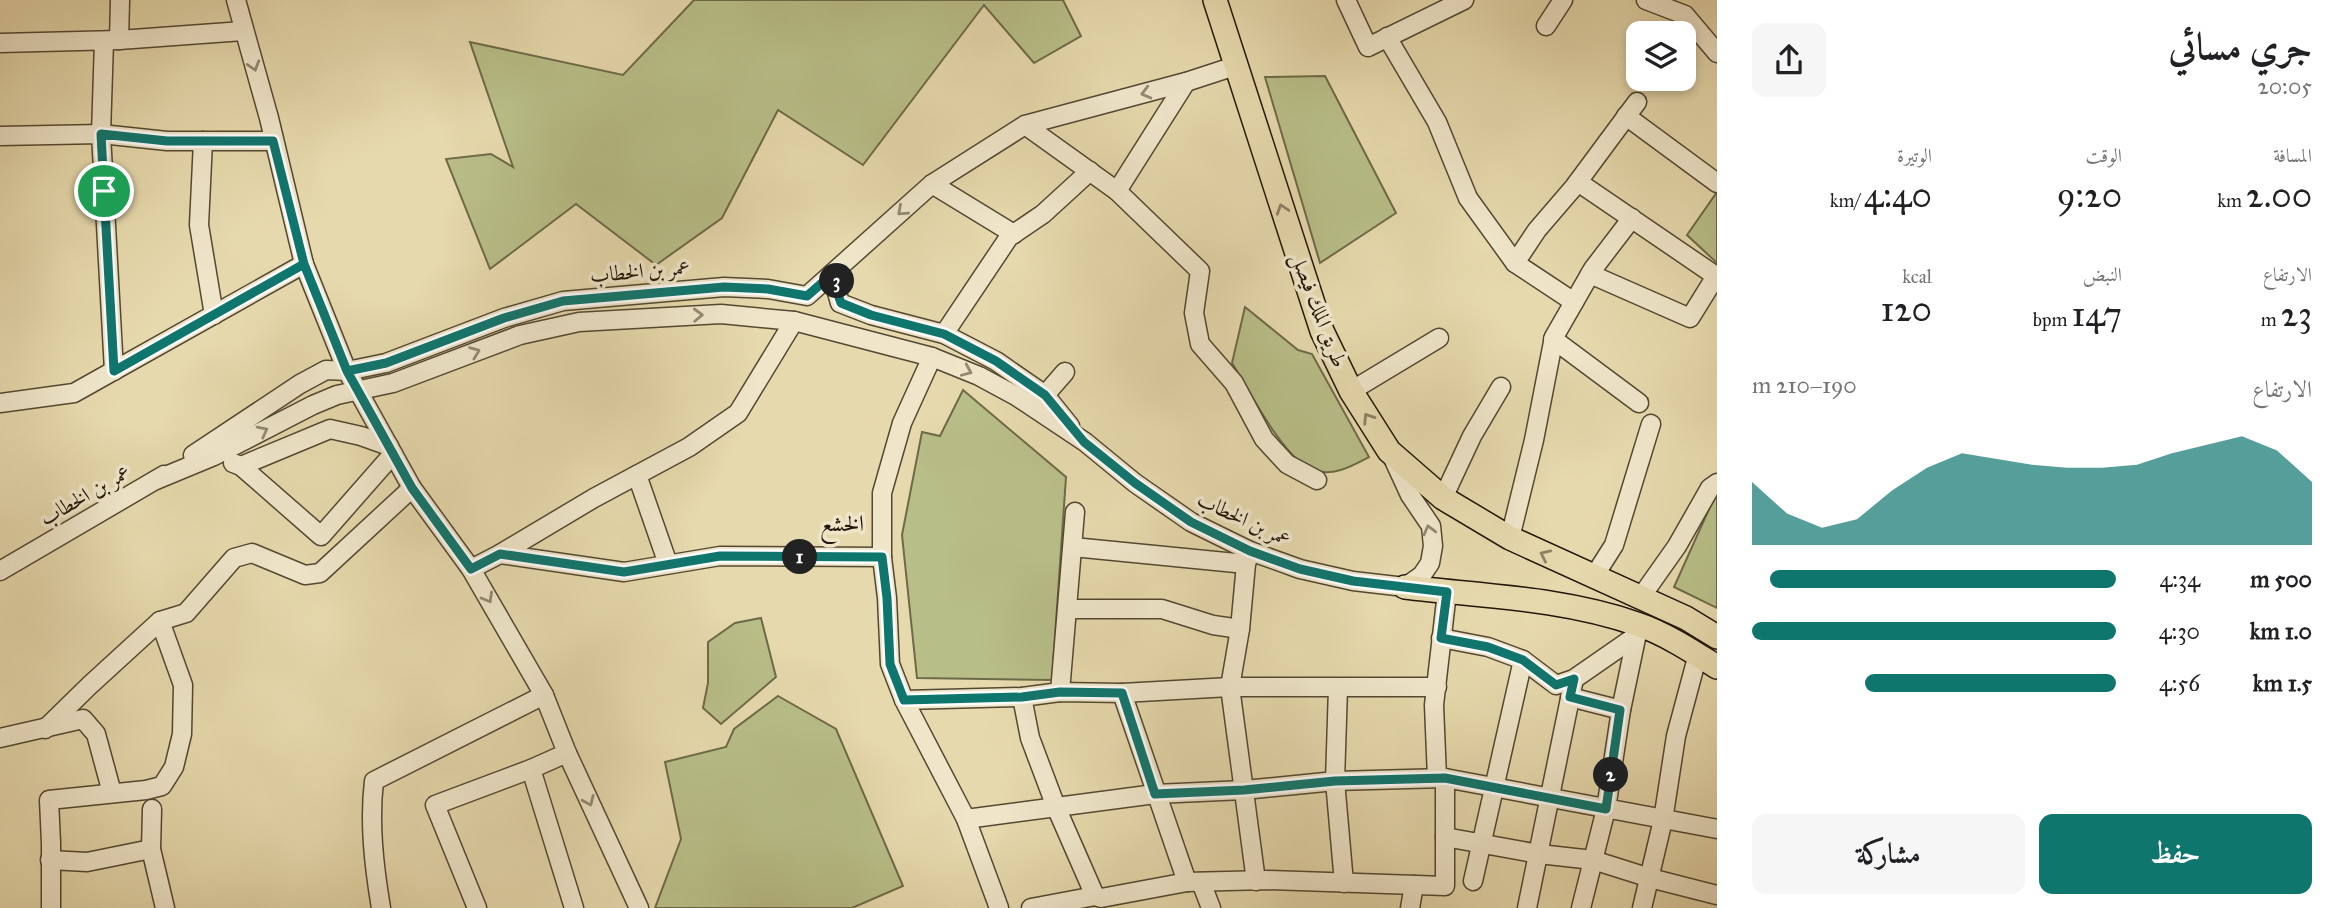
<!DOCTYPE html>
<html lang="ar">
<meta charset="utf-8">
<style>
:root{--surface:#fff;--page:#f6f6f6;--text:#202124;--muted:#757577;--accent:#0f766e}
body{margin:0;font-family:"IM FELL Great Primer",Amiri,serif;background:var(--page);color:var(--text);direction:rtl;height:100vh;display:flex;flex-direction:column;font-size:26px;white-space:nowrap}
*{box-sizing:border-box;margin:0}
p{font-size:23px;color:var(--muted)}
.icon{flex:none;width:38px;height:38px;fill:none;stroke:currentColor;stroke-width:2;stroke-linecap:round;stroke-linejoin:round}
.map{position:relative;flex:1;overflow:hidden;direction:ltr}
.drawer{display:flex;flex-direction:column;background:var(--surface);width:630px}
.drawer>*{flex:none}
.fabs{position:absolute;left:1626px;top:21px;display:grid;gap:14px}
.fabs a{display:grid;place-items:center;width:70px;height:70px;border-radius:14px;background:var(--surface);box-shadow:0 4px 10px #0003;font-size:35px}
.pin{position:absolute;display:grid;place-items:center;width:60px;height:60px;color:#fff;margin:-30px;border:4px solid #fff;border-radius:50%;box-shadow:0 2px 7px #0007}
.km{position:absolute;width:35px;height:35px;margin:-18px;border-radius:50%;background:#222;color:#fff;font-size:19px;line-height:35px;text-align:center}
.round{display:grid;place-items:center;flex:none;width:74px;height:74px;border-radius:14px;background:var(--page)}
.headline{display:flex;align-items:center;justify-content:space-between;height:119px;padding:0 35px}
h1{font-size:38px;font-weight:600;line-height:52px}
.figures{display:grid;grid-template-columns:repeat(3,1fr);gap:10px;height:119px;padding:7px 35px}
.figures div{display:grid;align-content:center}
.figures b{font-size:35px;font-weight:600}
.figures small{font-size:19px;font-weight:400}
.figures p{font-size:19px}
.chart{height:196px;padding:14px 35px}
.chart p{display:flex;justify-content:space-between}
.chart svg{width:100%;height:126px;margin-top:7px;fill:var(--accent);opacity:.7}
.primary-button{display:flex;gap:14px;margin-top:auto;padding:14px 35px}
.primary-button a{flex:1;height:80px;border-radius:14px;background:var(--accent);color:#fff;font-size:28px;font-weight:600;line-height:80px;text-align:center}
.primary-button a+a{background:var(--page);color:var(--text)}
ul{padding:0 35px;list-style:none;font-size:23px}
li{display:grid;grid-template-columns:112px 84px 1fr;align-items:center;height:52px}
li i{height:18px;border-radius:9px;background:var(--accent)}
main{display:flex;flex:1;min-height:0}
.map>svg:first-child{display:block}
.green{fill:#b8be88;stroke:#6d6a48;stroke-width:2}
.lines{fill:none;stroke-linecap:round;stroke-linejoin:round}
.minor-casing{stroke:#534831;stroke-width:21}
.major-casing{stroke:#221708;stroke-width:26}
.minor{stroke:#efe6ca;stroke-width:18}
.major{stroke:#e6d9ad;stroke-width:23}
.oneway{stroke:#938973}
.oneway2{stroke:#8e8263}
.route-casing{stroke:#fff;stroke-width:14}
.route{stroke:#0f766e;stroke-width:9}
.labels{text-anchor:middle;stroke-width:7;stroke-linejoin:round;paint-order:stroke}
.street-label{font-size:21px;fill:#221708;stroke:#efe6ca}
.neighbourhood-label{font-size:23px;fill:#221708;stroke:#efe6ca}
</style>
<main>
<section class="drawer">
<div class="headline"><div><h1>جري مسائي</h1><p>20:05</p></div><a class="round"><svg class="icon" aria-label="share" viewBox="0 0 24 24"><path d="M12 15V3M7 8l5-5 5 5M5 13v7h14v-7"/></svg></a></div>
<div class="figures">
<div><p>المسافة</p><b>2.00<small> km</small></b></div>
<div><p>الوقت</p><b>9:20</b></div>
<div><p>الوتيرة</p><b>4:40<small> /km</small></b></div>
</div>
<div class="figures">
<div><p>الارتفاع</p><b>23<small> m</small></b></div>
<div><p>النبض</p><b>147<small> bpm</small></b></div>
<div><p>kcal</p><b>120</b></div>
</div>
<div class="chart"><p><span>الارتفاع</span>190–210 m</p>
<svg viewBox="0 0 160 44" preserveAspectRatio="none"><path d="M0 44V22L10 33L20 38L30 35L40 25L50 17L60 12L70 14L80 16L90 17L100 17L110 16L120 12L130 9L140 6L150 11L160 22V44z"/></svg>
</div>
<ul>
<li><b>500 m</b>4:34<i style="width:95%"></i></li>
<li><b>1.0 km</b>4:30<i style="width:100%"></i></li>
<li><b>1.5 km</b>4:56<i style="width:69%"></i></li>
</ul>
<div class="primary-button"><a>حفظ</a><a>مشاركة</a></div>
</section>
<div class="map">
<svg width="1717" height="908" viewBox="0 0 1717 908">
<rect width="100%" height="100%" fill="#e6d9ad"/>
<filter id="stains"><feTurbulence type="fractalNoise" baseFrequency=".00286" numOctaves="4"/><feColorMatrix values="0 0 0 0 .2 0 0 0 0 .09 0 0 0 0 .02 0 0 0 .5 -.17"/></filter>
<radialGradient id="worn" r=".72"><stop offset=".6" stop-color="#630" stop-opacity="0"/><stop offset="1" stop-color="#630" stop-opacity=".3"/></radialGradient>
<g class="green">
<polygon points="694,0 1063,0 1081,36 1034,63 984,5 863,165 778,110 722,218 656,265 576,204 490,269 446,159 491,154 513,167 470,42 623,75"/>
<polygon points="1325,76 1396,213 1320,263 1265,77"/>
<polygon points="1717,192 1717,263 1687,235"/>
<path d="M 1245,307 L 1298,350 L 1312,354 L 1369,457 C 1352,466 1333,477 1313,470 C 1284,460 1249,390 1232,363 Z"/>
<polygon points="963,390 1066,477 1052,680 917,678 902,535 922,432 940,436"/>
<polygon points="1717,495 1717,608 1674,587 1714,498"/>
<polygon points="761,618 776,677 721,724 703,708 708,683 708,642 735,623"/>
<polygon points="778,696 836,729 903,886 852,908 655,908 681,839 665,762 726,747 734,729"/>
</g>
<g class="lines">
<defs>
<g id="minor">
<polyline points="236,0 269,118 304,264 347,371 412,488 471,569 544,695 567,753 639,908"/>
<polyline points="1346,0 1368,47 1464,0"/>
<polyline points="1646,0 1685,15 1717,53"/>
<polyline points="1546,26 1563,0"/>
<polyline points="1387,37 1437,122 1468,198 1515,263 1574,302"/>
<polyline points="119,40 120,0"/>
<polyline points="104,41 101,134 114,371"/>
<polyline points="0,43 119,40 243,31"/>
<polyline points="1626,116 1717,183"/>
<polyline points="1025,125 1117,191 1200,271 1194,313 1200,344 1234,383 1264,439 1287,464 1317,480"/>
<polyline points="0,136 101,134 167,141 273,141"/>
<polyline points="203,141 199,225 214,315"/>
<polyline points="1578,182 1716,276 1690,318 1590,274"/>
<polyline points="932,184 1014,234"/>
<polyline points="1117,191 1186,82"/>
<polyline points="1515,263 1537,230 1574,187 1637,102"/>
<polyline points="838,269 836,289 840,303 871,315 944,334 996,361 1045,395 1070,426"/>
<polyline points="944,334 1009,237 1043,214 1090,171"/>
<polyline points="1553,339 1639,403"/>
<polyline points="932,357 902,423 882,493 882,557 887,598 890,664 904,700 966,819 999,908"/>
<polyline points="1351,391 1439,338"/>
<polyline points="1045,395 1065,372"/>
<polyline points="0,403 74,393 304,264"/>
<polyline points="193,455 300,384 326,370 347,371 386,363 504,318 563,301 724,287 768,289 807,296 932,184 1025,125 1186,82 1235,66"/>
<polyline points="233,463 241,466 330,429 361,436 389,446"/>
<polyline points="241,466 321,536 393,454"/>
<polyline points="637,475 668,564"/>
<polyline points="156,480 214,456 313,405 337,395 393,383 520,335 579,322 721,314 794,321 932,357 979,376 1016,396 1085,442 1135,483 1191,522 1250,551 1300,569 1353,581 1405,587 1422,575 1430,563 1433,546 1431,526 1410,495 1392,456"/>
<polyline points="1443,498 1472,436 1501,387"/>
<polyline points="1510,538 1534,440 1554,337 1593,269 1632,218"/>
<polyline points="1073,547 1246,564"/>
<polyline points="1250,551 1246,564 1240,629 1230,687 1256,881"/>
<polyline points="500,554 624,572 720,556 882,557"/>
<polyline points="471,569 500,554 594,498 689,447 738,413 794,321"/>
<polyline points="0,571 164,475"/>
<polyline points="1593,578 1614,545 1651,424"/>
<polyline points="1641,597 1677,546 1710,488 1717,483"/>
<polyline points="1067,609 1162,609 1213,625 1240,629"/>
<polyline points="1441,638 1488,647 1523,660 1556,685 1574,679 1636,636"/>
<polyline points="1338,688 1335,781 1344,883"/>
<polyline points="1060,692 1075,512"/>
<polyline points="1122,693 1187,882"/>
<polyline points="1022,697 1030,738 1056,807 1095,896"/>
<polyline points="1570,697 1621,710"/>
<polyline points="904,700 1022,697 1060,692 1122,693 1230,687 1437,687"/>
<polyline points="45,729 90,685 160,621 186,613 234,558 252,553 305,575 320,573 412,488"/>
<polyline points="0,738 83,719 96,734 112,793"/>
<polyline points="531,769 574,908"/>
<polyline points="1437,778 1434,705 1447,592"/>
<polyline points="152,809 151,849 165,908"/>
<polyline points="966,819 1155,794 1244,790 1335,781 1445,778 1717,829"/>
<polyline points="1445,837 1539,854 1593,860 1650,878 1717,895"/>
<polyline points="50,860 87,862 151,849"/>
<polyline points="1473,881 1523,660"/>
<polyline points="1201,882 1211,908"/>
<polyline points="51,908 51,843 49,800 146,790 162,786 174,767 182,734 183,685 160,621"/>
<path d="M 381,908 C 374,866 369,823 374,781 L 544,695"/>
<polyline points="477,908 435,805 531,769 567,753"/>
<polyline points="1031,908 1095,896 1101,898 1187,882 1267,880 1445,886 1445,778"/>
<polyline points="1410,908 1414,885"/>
<polyline points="1527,908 1574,679"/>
<polyline points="1581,908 1606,809 1621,710 1639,624"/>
<polyline points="1642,908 1663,820 1676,736 1698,654"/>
</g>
<g id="major">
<polyline points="1215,0 1322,331 1351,391 1389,451 1443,498 1510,538 1686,618 1717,637"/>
<path d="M 1405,587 C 1482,596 1563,598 1637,624 C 1664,633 1692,651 1717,667"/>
</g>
</defs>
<use href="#minor" class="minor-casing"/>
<use href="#major" class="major-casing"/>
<use href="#minor" class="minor"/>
<use href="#major" class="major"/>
</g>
<defs><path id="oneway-chevron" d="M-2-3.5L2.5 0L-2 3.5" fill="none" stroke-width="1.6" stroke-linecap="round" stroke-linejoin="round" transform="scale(1.75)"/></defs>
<g class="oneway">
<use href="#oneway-chevron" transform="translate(254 66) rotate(73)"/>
<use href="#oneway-chevron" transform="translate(1146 93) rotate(165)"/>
<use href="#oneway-chevron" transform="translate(902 211) rotate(138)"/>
<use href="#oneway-chevron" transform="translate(698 315) rotate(-2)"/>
<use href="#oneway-chevron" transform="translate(475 352) rotate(-21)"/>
<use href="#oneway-chevron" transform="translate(967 371) rotate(23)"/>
<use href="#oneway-chevron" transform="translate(263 431) rotate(-27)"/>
<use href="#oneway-chevron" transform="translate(1429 530) rotate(-105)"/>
<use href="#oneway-chevron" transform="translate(488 598) rotate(60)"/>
<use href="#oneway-chevron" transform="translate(589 801) rotate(66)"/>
</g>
<g class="oneway2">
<use href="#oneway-chevron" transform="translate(1282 209) rotate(-108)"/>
<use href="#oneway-chevron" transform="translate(1368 418) rotate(-123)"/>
<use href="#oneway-chevron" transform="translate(1545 555) rotate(-155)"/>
</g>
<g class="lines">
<defs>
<polyline id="route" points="104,191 101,134 167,141 273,141 304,264 347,371 412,488 471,569 500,554 624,572 720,556 882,557 887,598 890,664 904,700 1022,697 1060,692 1122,693 1155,794 1244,790 1335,781 1445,778 1606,809 1620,710 1570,697 1574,679 1556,685 1523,660 1488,647 1441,638 1447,592 1353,581 1300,569 1250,551 1191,522 1135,483 1084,442 1045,395 996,361 944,334 871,315 841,303 836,289 838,269 807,296 768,289 724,287 563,301 504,318 386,363 347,371 304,264 114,371 104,191"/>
</defs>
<use href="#route" class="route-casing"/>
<use href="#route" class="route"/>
</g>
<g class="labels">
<g class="street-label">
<text transform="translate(640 271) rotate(-5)" y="7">عمر بن الخطاب</text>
<text transform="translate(1319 310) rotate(69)" y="7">طريق الملك فيصل</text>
<text transform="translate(85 495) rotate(-30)" y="7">عمر بن الخطاب</text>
<text transform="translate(1244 519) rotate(25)" y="7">عمر بن الخطاب</text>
</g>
<g class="neighbourhood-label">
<text x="842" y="531">الخشع</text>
</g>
</g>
<rect width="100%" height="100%" filter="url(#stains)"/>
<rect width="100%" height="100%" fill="url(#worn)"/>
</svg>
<div class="fabs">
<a><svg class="icon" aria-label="layers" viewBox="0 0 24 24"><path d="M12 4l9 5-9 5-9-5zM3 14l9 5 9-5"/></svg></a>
</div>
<div class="pin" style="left:104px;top:191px;background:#1e9e55"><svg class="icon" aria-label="arrive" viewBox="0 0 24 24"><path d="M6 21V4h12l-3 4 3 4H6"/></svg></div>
<b class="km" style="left:800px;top:557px">1</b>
<b class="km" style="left:1611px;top:775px">2</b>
<b class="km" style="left:837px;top:281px">3</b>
</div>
</main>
